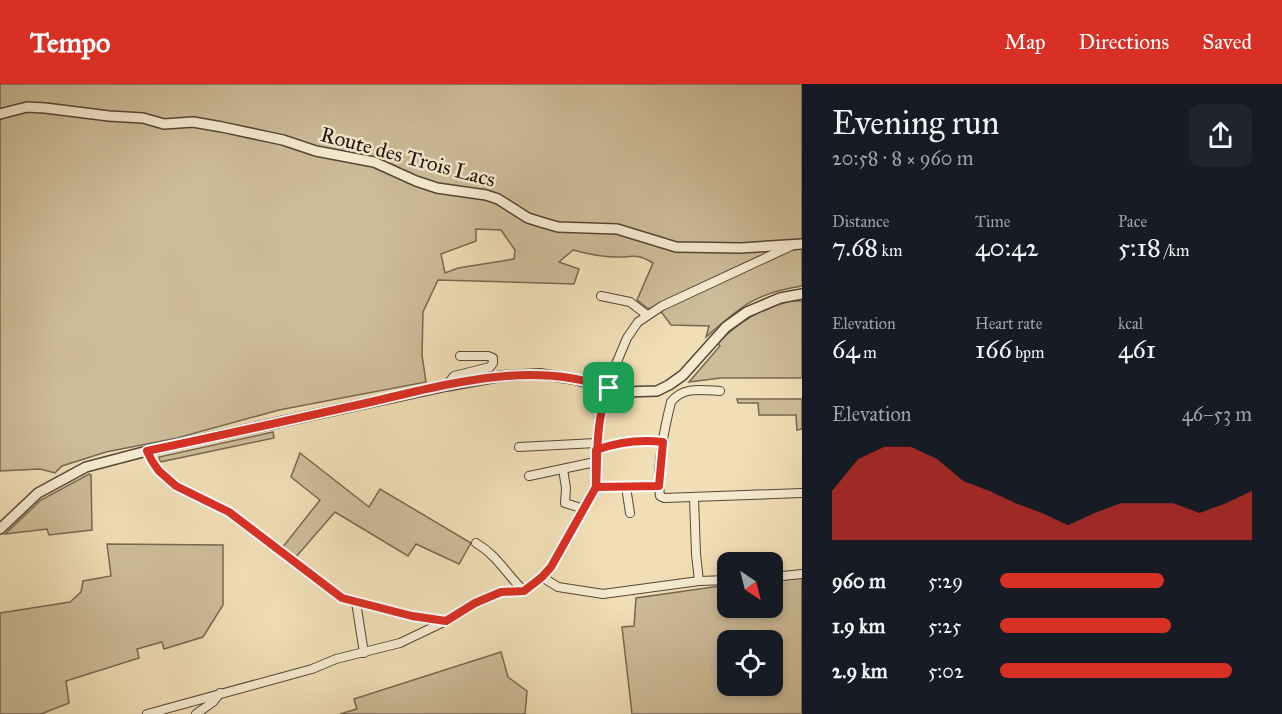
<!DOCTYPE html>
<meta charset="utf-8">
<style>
:root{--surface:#171b24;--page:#20242c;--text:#f1f3f6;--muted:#9ea1a6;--accent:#d93025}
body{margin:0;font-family:"IM FELL Great Primer",serif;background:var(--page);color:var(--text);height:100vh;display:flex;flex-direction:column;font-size:22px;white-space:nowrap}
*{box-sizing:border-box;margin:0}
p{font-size:20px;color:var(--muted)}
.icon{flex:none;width:33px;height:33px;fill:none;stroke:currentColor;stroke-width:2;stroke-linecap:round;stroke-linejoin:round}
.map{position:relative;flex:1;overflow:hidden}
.panel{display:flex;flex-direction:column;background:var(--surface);width:480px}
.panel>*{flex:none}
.needle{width:39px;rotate:145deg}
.tools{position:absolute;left:717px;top:468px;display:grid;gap:12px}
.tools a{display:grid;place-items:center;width:66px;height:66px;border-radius:12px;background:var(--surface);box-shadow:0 3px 9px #0003;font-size:30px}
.pin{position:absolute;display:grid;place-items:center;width:51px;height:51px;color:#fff;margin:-26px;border-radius:12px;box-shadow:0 3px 9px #0006}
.round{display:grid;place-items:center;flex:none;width:63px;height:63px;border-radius:12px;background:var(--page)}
.head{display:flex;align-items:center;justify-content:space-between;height:102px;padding:0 30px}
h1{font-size:33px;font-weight:600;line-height:45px}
.stats{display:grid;grid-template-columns:repeat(3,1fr);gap:9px;height:102px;padding:6px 30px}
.stats div{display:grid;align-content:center}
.stats b{font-size:26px;font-weight:600}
.stats small{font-size:16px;font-weight:400}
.stats p{font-size:16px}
.chart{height:168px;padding:12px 30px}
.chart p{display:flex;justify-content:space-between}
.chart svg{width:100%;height:108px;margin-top:6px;fill:var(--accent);opacity:.7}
ul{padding:0 30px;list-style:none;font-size:20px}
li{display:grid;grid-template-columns:96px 72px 1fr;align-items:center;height:45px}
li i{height:15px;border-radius:8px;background:var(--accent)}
header{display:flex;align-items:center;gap:36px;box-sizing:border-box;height:84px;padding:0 30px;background:var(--accent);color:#fff}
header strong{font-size:28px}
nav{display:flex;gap:33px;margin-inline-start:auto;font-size:21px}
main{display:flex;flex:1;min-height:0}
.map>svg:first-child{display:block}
.green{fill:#cdbc99;stroke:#776852;stroke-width:1.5;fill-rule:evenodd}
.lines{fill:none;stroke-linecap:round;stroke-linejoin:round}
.minor-casing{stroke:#554636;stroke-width:10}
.tertiary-casing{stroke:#554636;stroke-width:12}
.minor{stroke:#f5ead0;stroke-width:8}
.tertiary{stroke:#f5ead0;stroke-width:9}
.route-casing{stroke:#fff;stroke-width:12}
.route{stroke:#d93025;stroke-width:8}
.labels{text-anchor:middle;stroke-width:5;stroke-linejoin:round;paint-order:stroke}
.street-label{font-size:21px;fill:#21140c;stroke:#f5ead0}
</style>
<header>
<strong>Tempo</strong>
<nav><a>Map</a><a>Directions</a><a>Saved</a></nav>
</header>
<main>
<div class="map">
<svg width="802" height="630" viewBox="0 0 802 630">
<rect width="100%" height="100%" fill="#f0deb6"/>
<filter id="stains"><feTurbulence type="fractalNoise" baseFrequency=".00333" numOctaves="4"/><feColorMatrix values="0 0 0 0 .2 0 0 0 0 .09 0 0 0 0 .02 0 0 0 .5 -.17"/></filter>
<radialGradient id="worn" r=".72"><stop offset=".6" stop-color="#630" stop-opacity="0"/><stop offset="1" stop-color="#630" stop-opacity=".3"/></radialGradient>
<g class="green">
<path d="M 0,0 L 802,0 L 802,202 C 755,209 740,223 706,253 L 709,242 L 671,241 L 659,225 L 647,224 L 637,216 L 653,179 C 634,168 635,174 616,173 C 601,173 588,170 573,166 L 559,178 L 579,185 L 574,200 L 438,196 L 423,228 L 422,271 L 426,298 L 279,326 L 177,354 L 106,368 L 62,382 L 55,389 L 40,385 L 0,387 ZM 476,145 L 501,146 L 515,166 L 514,175 L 458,184 L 445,189 L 441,170 L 476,157 Z"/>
<path d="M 790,217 L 802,217 L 802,294 L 721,294 L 689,298 L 720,262 L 718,259 C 739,237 761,225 790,217 Z"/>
<polygon points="737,315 802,315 802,345 797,346 796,331 759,331 758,319 738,319"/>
<polygon points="273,348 274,354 160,378 159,373"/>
<polygon points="300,369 369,423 380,405 471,459 459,480 416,460 408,472 335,428 295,474 282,464 320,416 291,393"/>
<polygon points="89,390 91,391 92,446 49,451 47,445 5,450 41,416"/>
<polygon points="107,460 223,461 223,521 203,553 164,565 162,558 137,565 139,574 66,597 69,619 41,630 0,630 0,529 70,518 81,508 83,497 111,492"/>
<path d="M 802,494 L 802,630 L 632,630 L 622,543 L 634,542 L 636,514 L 727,501 L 728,524 L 772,524 L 773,496 ZM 728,556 L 772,556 L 772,602 L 728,602 Z"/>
<polygon points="501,568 508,593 527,607 525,630 340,630 357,625 354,615"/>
</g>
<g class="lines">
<defs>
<g id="minor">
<polyline points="601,212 630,218 647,231"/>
<polyline points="446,302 454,292 490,283 493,279 493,274 488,272 460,272"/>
<polyline points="602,302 616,280 627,254 638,238 662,222 791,162"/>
<path d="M 720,307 C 702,306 683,302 671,318 C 664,346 656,384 660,412 L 664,414 L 802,409"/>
<polyline points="519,363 596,359"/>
<polyline points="147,367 159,387 176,402 229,428 342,514 412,532 444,537"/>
<path d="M 596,367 C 618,358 639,355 663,358"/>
<polyline points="563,385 566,404 565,419 584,425"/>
<polyline points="529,392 595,378"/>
<polyline points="596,403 659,402"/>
<polyline points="626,403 630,429"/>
<polyline points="694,414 696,470 699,497"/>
<path d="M 476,459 C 497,471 507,491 524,507"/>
<polyline points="542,493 558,503 603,510 699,497 728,496"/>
<polyline points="772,493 802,490"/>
<polyline points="356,518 364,569"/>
<polyline points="147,630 312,585 336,575 400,559 446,537 475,519 501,508 524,507 542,493 551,483 596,403 595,378 599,337 603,319 609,305"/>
<polyline points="196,630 213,618 220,609"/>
</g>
<g id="tertiary">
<polyline points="0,30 27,23 45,24 109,32 143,34 164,40 193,38 222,43 283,56 316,67 374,78 416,97 437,104 486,111 498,115 528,134 544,139 558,143 617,145 676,163 741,164 802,160"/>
<polyline points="0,445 38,409 86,383 147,367 446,302 502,292 540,290 574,295 623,308 657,307 669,301 683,291 726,243 747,228 780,214 802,210"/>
</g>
</defs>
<use href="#minor" class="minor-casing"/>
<use href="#tertiary" class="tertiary-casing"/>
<use href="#minor" class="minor"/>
<use href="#tertiary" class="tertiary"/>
</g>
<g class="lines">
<defs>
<path id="route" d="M 609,304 C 524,273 433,305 348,323 C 281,338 214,353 147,367 L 152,377 L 159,387 L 176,402 L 229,428 L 342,514 L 412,532 L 446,537 L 475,519 L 501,508 L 524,507 L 542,493 L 551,483 L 596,403 L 596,366 C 618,358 639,355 663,358 L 659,402 L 596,403 C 598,369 595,337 609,304"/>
</defs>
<use href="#route" class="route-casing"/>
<use href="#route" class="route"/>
</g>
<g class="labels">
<g class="street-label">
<text transform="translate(408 73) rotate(15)" y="7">Route des Trois Lacs</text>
</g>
</g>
<rect width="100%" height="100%" filter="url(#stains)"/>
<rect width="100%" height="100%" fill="url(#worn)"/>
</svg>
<div class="tools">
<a><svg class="needle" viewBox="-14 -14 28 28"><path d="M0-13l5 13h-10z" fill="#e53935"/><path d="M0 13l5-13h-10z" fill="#9ea1a6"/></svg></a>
<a><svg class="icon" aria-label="locate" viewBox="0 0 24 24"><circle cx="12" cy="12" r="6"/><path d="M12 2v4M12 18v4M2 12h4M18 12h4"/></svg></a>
</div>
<div class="pin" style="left:609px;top:304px;background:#1e9e55"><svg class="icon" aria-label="arrive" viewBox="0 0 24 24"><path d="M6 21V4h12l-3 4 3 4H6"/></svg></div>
</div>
<section class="panel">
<div class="head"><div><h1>Evening run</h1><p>20:58 · 8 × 960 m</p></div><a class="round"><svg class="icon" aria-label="share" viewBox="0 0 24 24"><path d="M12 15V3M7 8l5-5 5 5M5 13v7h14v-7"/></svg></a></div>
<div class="stats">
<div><p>Distance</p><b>7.68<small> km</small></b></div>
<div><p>Time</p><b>40:42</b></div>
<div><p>Pace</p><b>5:18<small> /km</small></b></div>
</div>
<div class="stats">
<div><p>Elevation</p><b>64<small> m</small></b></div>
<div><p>Heart rate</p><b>166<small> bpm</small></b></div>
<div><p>kcal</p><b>461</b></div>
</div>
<div class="chart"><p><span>Elevation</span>46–53 m</p>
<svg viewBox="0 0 160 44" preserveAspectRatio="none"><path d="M0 44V24L10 11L20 6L30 6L40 11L50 20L60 24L70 29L80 33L90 38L100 33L110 29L120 29L130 29L140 33L150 29L160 24V44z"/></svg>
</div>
<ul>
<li><b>960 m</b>5:29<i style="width:65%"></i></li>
<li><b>1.9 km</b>5:25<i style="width:68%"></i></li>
<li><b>2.9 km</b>5:02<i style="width:92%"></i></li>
</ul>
</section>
</main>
